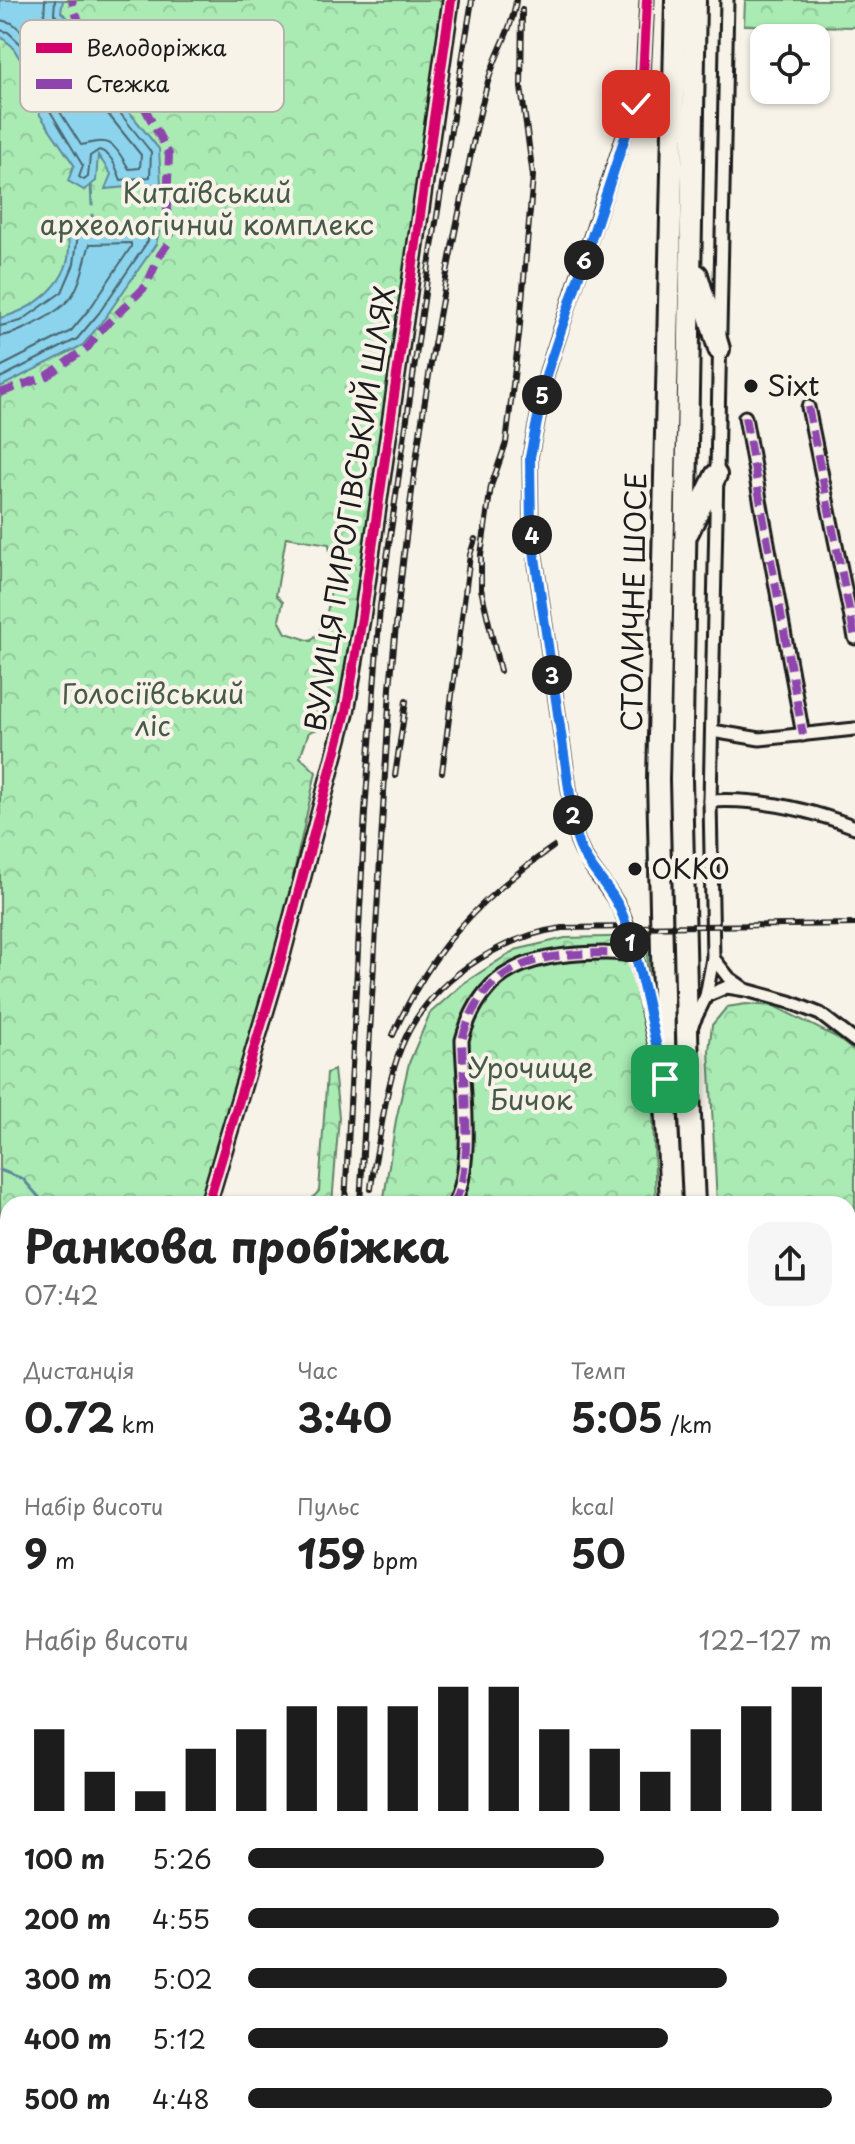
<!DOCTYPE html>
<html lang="uk">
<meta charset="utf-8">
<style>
:root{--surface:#fff;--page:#f6f6f6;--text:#222;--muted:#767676;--accent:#1c1c1c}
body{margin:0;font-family:"Playpen Sans",sans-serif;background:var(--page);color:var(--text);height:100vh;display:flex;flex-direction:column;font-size:30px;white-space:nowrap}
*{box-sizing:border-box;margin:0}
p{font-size:26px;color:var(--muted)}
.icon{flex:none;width:44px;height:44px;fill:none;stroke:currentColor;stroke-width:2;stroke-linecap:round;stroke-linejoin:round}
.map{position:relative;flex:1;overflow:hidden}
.panel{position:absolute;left:0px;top:1196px;width:856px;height:948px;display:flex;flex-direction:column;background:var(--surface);border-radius:24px 24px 0 0;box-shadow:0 2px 6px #0004}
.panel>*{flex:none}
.controls{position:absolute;left:750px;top:24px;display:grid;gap:16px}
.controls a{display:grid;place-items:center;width:80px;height:80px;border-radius:16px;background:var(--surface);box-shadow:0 2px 6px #0004;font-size:40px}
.pin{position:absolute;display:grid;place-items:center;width:68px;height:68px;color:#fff;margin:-34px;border-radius:16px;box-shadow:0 4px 12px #0006}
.km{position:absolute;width:40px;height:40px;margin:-20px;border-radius:50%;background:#222;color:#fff;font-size:22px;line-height:40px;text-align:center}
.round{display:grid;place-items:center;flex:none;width:84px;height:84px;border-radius:24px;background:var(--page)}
.overview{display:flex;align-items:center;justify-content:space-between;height:136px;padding:0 24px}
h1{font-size:44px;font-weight:700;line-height:60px}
.metrics{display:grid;grid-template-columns:repeat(3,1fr);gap:12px;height:136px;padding:8px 24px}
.metrics div{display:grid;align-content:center}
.metrics b{font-size:40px;font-weight:700}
.metrics small{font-size:22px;font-weight:400}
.metrics p{font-size:22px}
.chart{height:224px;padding:16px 24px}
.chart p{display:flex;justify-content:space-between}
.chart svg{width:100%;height:144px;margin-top:8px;stroke:var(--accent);stroke-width:6}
ul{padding:0 24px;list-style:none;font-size:26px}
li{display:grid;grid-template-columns:128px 96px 1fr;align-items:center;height:60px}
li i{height:20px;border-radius:10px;background:var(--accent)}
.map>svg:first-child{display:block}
.forest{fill:url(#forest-crowns);stroke:#638468;stroke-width:2;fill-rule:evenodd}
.garden{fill:url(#garden-dots);stroke:#638468;stroke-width:2}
.water{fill:#8cd4ed;stroke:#5f8a99;stroke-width:2}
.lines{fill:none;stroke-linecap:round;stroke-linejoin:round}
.shore{stroke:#496670;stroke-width:2}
.stream{stroke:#5f8a99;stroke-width:3}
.street-casing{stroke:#1c1c1c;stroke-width:17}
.secondary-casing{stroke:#1c1c1c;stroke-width:20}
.highway-casing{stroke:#1c1c1c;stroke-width:26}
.street{stroke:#f7f3e8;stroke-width:11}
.secondary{stroke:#f7f3e8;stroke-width:14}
.highway{stroke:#f7f3e8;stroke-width:20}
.rail-casing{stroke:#1c1c1c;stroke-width:6}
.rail{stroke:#f7f3e8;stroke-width:3;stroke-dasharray:9;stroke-linecap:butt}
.quiet{stroke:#8e44ad;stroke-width:8;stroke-dasharray:16 8;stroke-linecap:butt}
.cycleway-casing{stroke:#f7f3e8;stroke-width:15}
.cycleway{stroke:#d6006c;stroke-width:10}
.route-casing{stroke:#fff;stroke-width:16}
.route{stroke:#1a73e8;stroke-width:10}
.poi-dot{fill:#1c1c1c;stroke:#f7f3e8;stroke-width:3}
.labels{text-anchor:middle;stroke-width:8;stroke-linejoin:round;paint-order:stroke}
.park-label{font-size:28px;fill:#475a4a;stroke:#f7f3e8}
.poi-label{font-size:28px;fill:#1c1c1c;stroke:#f7f3e8;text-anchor:start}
.street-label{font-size:28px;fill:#1c1c1c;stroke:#f7f3e8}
.key{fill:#f7f3e8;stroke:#b5b2ab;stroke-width:2}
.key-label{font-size:22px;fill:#1c1c1c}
</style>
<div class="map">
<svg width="855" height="2144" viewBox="0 0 855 2144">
<defs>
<pattern id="forest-crowns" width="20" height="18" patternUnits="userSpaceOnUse" patternTransform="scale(2)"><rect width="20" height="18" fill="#aaebb4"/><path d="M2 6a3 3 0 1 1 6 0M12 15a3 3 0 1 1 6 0" fill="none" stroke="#92c99a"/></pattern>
<pattern id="garden-dots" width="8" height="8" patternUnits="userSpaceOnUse" patternTransform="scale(2)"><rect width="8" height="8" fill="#aaebb4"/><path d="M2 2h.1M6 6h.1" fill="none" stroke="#92c99a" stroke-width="1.8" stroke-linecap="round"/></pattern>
</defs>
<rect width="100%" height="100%" fill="#f7f3e8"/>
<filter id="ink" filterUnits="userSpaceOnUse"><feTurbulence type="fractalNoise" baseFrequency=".0125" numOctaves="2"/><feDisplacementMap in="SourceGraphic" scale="16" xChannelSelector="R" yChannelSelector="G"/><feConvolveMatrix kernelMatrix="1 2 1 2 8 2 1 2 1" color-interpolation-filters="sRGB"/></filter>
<g filter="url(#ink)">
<g class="forest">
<path d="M 0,0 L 444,0 L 386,457 L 347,686 L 333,724 L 309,732 L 300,757 L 316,772 L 276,954 L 200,1204 L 8,1204 L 8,1676 L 0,1682 ZM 286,537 L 329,544 C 334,573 333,620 311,641 L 286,633 L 279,620 L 283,602 L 276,595 Z"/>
<polygon points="745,0 855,0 855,27 744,25"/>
<polygon points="647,936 656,1204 383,1204 396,1120 409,1063 430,1013 464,983 515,950 565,938"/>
<polygon points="746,1004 774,1006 836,1037 855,1052 855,2144 831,2144 830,2136 848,2136 848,1204 717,1204 709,1051 712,1025 727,1007"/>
<polygon points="334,1070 339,1117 332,1204 307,1204 319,1191 327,1073"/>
<polygon points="430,2136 760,2136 761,2144 428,2144"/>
</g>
<polygon class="garden" points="8,1683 8,2002 0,2000 0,1688"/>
<g class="water">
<polygon points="0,0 63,0 61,12 76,25 76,42 46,57 34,56 25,67 12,46 0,36"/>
<polygon points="96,60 109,77 118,98 159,149 161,184 105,189 111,174 98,155 96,181 84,190 68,181 74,165 40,115 37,101 63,85 79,83 81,71"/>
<path d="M 150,222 L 159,232 L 156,244 L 105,318 L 83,345 L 0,387 L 0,318 C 39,308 78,277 67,233 L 70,226 Z"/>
</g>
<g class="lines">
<g class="shore">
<polyline points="0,20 12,23 30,38 43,38 53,31 44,17 45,0"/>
<polyline points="0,30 8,32 27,50 45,48 66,38 68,29 54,14 55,0"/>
<path d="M 92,73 L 102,81 L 112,103 L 151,152 L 150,177 L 121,180 C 116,169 113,154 99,150 L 90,156 L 88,177 L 84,180 L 79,177 L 83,166 L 47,106 L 65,93 L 84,89 Z"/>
<path d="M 93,95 L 97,96 L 104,109 L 141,155 L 140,168 L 129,169 C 112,141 112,138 81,145 L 60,112 L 60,108 C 71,101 83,102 93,95 Z"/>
<polyline points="0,326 21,321 62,292 74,264 78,234 144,230 149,233 148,241 99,313 77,339 0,378"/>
<path d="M 0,336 C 20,334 59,313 71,297 C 82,282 84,261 90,244 L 131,243 L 131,247 L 91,307 L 71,331 L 0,367"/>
</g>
<g class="stream">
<polyline points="31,56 41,82"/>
<polyline points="91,185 92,205"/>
<polyline points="92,215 93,225"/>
<polyline points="0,1170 23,1179 45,1204"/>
</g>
<defs>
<g id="street">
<path d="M 647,0 L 643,77 L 547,372 L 530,457 L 531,530 L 576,836 C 584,867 611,886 623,915 C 640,959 645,1008 658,1053"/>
<polyline points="808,407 855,638"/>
<polyline points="745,417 803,735"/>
<polyline points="712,731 760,739 855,729"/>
<path d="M 710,801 C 761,798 808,809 855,827"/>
<polyline points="713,958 729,978 742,987"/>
<polyline points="706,996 727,987 746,990 790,1002 820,1014 855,1041"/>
<polyline points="691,1027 706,996 713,958 710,801 727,0"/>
<path d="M 454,1204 C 475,1165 463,1085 462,1040 C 479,978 517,958 578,954 C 597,953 616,952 634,956"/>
</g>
<g id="secondary">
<polyline points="208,1204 281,959 346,712 362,618 451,0"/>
<polyline points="0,1878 8,1859"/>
</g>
<g id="highway">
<polyline points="697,275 719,349"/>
<polyline points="688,532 716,475"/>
<polyline points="671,1204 665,1079 658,780 676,0"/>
<polyline points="694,1204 688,1071 681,780 695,0"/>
<polyline points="783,2136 785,2144"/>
<polyline points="805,2136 806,2144"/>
</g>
</defs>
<use href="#street" class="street-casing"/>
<use href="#secondary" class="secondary-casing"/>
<use href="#highway" class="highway-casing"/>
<use href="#street" class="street"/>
<use href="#secondary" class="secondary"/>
<use href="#highway" class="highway"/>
<defs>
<g id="rail">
<polyline points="500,671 481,589 481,555 491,486 506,443 519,335 533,176 521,87 522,10"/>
<polyline points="442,772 470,555 475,539"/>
<polyline points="395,776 406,701"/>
<path d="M 393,1035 C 431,950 477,900 553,847"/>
<path d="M 371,1189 C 373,1168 378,1148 381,1128 C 393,1057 406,1011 467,967 C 496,947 526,933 562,928 L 855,924"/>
<polyline points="345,1204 365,812 380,607 428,272 472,0"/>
<path d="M 360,1204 L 390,688 C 405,522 428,357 463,194 C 471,154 478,113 490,75 C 498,49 513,27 516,0"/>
<polyline points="231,2144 233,2136"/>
</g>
</defs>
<use href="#rail" class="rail-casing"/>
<use href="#rail" class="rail"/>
<g class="quiet">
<path d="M 0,393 L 47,376 L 88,347 L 100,331 L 146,286 L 160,255 L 171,239 L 167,209 L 169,154 L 141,101 L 142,94 C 128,83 118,73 108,58 C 94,36 77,29 72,0"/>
<polyline points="808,407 855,638"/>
<polyline points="745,417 803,735"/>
<path d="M 454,1204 C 475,1165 463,1085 462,1040 C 479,978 517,958 578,954 C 597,953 616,952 634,956"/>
</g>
<defs>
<g id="cycleway">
<polyline points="647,0 643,77 547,372 530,457 531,530 576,836 584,859 605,884 623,916 665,1079"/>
<polyline points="208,1204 281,959 346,712 362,618 451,0"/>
</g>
</defs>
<use href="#cycleway" class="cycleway-casing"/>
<use href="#cycleway" class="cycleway"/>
</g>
</g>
<g class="lines" filter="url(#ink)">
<defs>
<path id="route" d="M 636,104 L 547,372 L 530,457 L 531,530 L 576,836 C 584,867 612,886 623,916 C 642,967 650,1026 665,1079"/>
</defs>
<use href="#route" class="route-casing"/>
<use href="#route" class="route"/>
</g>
<g class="poi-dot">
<circle cx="751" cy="386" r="8"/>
<circle cx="635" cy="869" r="8"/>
</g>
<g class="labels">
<g class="park-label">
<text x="207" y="203">Китаївський<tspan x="207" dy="32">археологічний комплекс</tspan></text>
<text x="153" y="704">Голосіївський<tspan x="153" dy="32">ліс</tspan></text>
<text x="531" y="1078">Урочище<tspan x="531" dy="32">Бичок</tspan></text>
</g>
<g class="poi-label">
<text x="767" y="396">Sixt</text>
<text x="651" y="879">ОККО</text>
</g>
<g class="street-label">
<text transform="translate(350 509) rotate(-81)" y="10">ВУЛИЦЯ ПИРОГІВСЬКИЙ ШЛЯХ</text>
<text transform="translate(634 602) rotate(-89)" y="10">СТОЛИЧНЕ ШОСЕ</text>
</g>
</g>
<rect x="20" y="20" width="264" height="92" rx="12" class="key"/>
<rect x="36" y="43" width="36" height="10" fill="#d6006c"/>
<rect x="36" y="79" width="36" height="10" fill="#8e44ad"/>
<g class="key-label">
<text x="86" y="56">Велодоріжка</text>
<text x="86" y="92">Стежка</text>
</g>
</svg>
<div class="controls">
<a><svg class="icon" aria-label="locate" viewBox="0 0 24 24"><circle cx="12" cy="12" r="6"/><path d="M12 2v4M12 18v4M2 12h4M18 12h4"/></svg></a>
</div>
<div class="pin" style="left:665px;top:1079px;background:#1e9e55"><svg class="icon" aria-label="arrive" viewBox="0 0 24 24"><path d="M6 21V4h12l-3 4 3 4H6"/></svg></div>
<div class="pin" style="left:636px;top:104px;background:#d93025"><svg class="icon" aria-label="check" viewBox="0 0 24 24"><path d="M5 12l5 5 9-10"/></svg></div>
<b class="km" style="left:630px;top:942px">1</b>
<b class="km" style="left:573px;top:815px">2</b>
<b class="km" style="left:552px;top:675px">3</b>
<b class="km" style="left:532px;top:535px">4</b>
<b class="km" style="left:542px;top:395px">5</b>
<b class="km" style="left:584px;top:260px">6</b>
<section class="panel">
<div class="overview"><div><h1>Ранкова пробіжка</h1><p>07:42</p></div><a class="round"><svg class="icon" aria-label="share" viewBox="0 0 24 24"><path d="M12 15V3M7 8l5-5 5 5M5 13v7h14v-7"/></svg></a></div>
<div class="metrics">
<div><p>Дистанція</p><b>0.72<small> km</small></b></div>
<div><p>Час</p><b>3:40</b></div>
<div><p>Темп</p><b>5:05<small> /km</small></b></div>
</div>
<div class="metrics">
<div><p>Набір висоти</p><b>9<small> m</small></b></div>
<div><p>Пульс</p><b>159<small> bpm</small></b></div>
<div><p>kcal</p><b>50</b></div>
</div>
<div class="chart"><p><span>Набір висоти</span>122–127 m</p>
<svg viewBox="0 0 160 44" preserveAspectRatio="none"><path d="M5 44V19M15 44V32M25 44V38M35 44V25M45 44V19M55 44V12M65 44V12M75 44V12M85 44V6M95 44V6M105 44V19M115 44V25M125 44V32M135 44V19M145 44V12M155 44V6"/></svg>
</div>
<ul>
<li><b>100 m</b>5:26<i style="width:61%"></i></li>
<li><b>200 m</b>4:55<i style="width:91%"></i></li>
<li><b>300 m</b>5:02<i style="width:82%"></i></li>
<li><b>400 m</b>5:12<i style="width:72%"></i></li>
<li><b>500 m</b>4:48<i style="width:100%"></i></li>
</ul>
</section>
</div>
